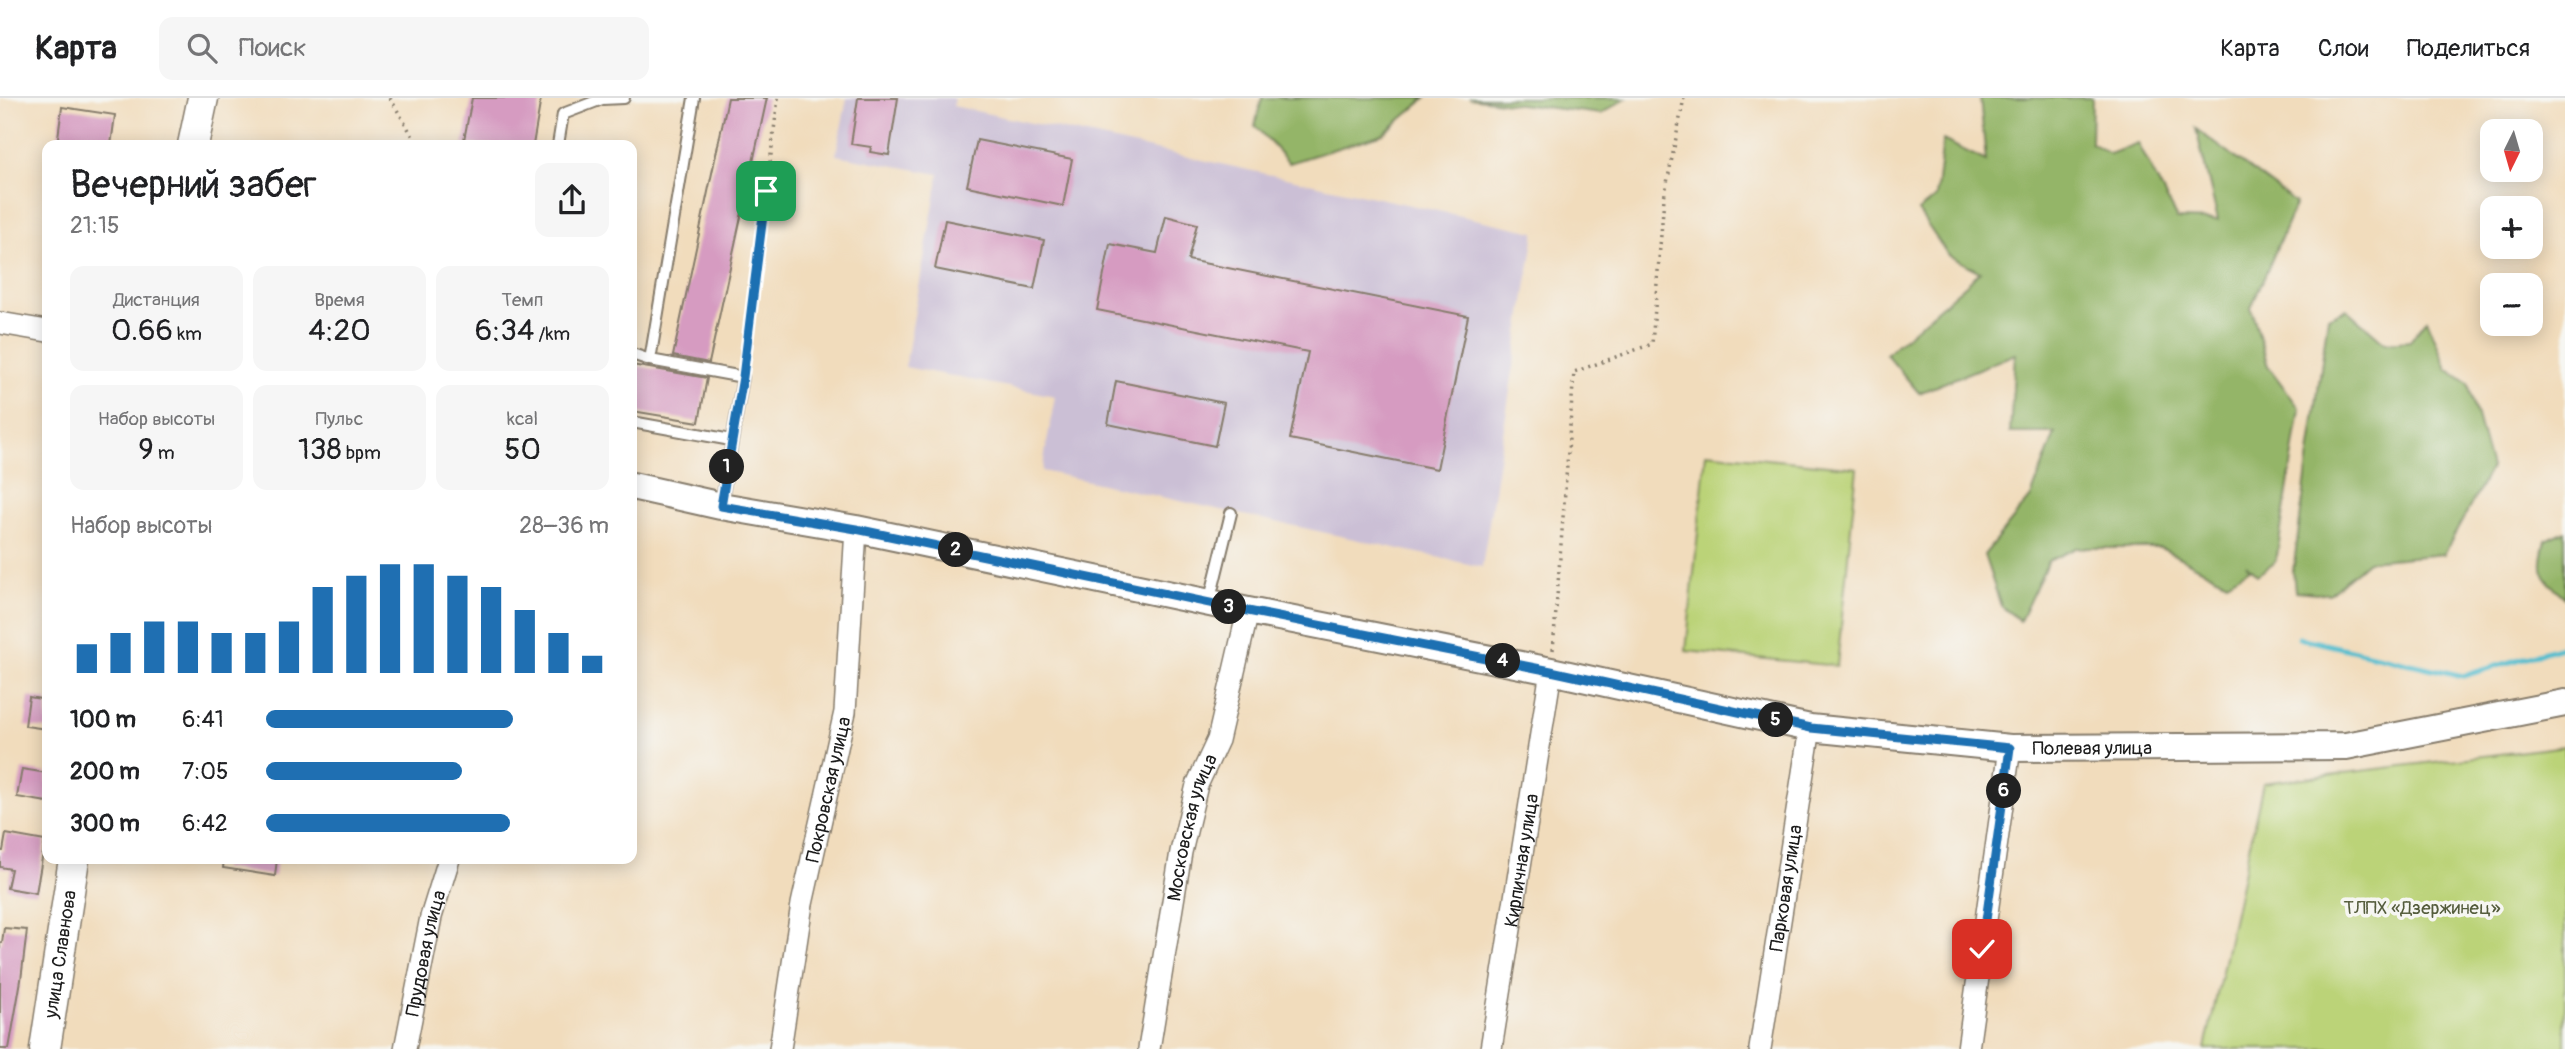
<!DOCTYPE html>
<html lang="ru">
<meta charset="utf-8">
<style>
:root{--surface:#fff;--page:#f6f6f6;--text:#202124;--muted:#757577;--line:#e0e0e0;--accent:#1f6fb2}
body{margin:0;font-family:Pangolin,sans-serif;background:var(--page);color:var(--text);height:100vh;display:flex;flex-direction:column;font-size:26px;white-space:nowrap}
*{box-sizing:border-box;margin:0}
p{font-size:23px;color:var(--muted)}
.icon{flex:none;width:38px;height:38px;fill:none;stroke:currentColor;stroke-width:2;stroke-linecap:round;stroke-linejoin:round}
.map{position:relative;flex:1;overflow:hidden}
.drawer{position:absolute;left:42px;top:42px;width:595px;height:724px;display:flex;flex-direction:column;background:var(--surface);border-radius:14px;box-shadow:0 4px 18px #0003}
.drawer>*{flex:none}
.needle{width:46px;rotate:185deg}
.fabs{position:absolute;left:2480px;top:21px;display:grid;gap:14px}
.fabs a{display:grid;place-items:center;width:63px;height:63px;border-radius:14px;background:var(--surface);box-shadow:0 4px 18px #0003;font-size:35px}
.pin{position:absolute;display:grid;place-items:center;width:60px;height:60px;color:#fff;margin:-30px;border-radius:14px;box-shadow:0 4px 10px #0006}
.km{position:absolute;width:35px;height:35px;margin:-18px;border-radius:50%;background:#222;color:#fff;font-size:19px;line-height:35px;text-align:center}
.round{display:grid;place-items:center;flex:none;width:74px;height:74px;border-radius:14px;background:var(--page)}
.summary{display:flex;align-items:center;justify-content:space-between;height:119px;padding:0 28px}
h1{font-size:38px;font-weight:600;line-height:52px}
.metrics{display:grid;grid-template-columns:repeat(3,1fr);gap:10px;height:119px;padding:7px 28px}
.metrics div{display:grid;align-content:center;border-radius:14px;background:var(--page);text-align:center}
.metrics b{font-size:30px;font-weight:600}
.metrics small{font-size:19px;font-weight:400}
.metrics p{font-size:19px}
.chart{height:196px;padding:14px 28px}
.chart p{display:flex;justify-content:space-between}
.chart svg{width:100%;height:126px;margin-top:7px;stroke:var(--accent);stroke-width:6}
ul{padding:0 28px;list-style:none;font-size:23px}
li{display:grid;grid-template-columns:112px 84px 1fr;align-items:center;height:52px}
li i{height:18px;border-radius:9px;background:var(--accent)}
header{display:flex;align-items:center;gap:42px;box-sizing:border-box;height:98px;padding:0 35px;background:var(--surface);border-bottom:2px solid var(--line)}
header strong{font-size:33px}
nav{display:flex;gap:38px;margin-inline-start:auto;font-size:24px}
.search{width:490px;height:63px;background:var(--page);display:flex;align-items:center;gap:18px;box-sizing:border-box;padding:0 24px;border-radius:14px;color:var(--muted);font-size:26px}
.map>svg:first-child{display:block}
.industrial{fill:#cbbfd5}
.green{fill:#bbd378;stroke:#6c784a;stroke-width:2}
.forest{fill:#94b568;stroke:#586842;stroke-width:2}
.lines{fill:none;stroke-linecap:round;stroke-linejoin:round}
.stream{stroke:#52bdce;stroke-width:5}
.building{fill:#d69bc1}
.service-casing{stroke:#867c6c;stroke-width:14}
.minor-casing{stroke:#867c6c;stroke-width:24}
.tertiary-casing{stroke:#867c6c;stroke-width:30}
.secondary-casing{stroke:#867c6c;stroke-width:33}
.path{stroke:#867c6c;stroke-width:3.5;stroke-dasharray:2 5;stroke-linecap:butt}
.service{stroke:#fff;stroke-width:10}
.minor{stroke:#fff;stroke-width:21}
.tertiary{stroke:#fff;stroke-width:26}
.secondary{stroke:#fff;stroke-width:30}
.route-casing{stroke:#fff;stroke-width:14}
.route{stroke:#1f6fb2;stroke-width:9}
.labels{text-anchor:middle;stroke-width:7;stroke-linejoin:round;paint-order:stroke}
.street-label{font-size:19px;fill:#1c1c1c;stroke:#f6f6f2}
.park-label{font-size:19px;fill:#545c3c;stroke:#f6f6f2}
</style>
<header>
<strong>Карта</strong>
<div class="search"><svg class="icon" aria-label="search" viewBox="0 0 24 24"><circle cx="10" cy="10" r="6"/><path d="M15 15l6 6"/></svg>Поиск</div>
<nav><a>Карта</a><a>Слои</a><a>Поделиться</a></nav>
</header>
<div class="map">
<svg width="2565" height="951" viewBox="0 0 2565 951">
<rect width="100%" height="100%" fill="#f6f6f2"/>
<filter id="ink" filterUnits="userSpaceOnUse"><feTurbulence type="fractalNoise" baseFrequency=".0143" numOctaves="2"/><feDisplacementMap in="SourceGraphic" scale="14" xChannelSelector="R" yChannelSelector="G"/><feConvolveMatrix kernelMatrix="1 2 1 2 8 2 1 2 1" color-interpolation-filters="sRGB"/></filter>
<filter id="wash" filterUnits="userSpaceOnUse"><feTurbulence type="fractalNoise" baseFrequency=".00686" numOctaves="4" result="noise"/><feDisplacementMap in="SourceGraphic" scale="28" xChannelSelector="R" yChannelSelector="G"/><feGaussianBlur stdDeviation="1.57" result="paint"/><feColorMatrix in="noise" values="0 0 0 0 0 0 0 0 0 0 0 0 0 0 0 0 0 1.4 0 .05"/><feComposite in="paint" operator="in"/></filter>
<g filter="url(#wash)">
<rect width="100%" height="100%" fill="#f1dcbc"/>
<polygon class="industrial" points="847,0 954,0 953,8 1535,134 1482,469 1042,373 1055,298 905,269 939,76 836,57"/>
<g class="green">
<polygon points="1706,355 1857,370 1837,568 1686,553"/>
<polygon points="2565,648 2565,951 2205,951 2263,685"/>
</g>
<g class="forest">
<polygon points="1262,0 1426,0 1383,36 1289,65 1255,28"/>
<polygon points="1469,0 1626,0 1601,16"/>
<polygon points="1980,0 2092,0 2091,45 2110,56 2138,45 2177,121 2218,122 2196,31 2296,105 2251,210 2268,268 2300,311 2276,464 2257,477 2246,466 2249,471 2227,484 2161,450 2076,450 2048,463 2020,523 2001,508 1984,457 2031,399 2055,335 2010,335 2015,256 1919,295 1886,256 1980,174 1948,157 1918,113 1936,99 1943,42 1986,63"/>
<polygon points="2346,211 2385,245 2410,243 2427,221 2447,271 2468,285 2491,370 2444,456 2368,463 2329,496 2295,493 2293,473 2328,219"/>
<path d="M 2565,433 L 2565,500 C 2540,476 2538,476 2546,442 Z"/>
</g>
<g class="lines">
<polyline class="stream" points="2299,540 2463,578 2565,548"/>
</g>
<g id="blocks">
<g class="building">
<polygon points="472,0 541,0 533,47 463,47"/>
<polygon points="728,0 767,0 709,265 673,258"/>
<polygon points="858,0 898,0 889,57 870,54 871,49 851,46"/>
<polygon points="62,9 115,17 111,47 57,47"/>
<polygon points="977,42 1072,61 1063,108 967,88"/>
<polygon points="1166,118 1197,126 1188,162 1468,218 1437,371 1290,341 1308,254 1097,212 1110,146 1157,155"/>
<polygon points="945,122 1044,142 1034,191 935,171"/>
<polygon points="632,267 707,280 699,324 632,313"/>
<polygon points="1116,283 1224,305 1215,348 1108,326"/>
<polygon points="29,599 47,602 47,631 25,628"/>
<polygon points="22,671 47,675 47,704 17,699"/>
<polygon points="6,736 45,743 36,795 7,790 11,771 0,769 0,753 3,753"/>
<polygon points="224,761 277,761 275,778 223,770"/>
<polygon points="4,830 27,832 21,882 9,951 0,951 0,845 2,845"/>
</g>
</g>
</g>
<g filter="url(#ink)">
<use href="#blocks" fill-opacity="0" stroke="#867c6c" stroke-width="2"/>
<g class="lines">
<defs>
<g id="service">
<polyline points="694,0 650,262 743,279 721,408"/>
<polyline points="558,47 563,16 602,1 624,0"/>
<polyline points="632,256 650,262"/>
<polyline points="632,324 731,342"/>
<polyline points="1209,505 1231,415"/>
</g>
<g id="minor">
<polyline points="0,225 47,233"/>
<path id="s1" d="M 405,951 L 431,819 L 449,761"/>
<path id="s2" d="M 780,951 L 802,806 L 845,614 L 856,431"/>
<path id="s3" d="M 1149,951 L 1181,754 L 1197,687 L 1218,642 L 1248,513"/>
<path id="s4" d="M 1491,951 L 1551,573"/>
<path id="s5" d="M 1760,951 L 1810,630"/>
<polyline points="1968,951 2010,650"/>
</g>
<g id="tertiary">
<path id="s6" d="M 632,388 L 721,408 L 856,431 L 1248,513 L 1551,573 L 1810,630 L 2010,650 L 2346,648 L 2565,605"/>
</g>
<g id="secondary">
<polyline points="193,47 203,0"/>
<path id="s7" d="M 45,951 L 74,761"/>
</g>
</defs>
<use href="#service" class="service-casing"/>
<use href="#minor" class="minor-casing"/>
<use href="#tertiary" class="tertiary-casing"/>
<use href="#secondary" class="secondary-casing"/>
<g class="path">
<polyline points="390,0 418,47"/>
<polyline points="745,266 778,0"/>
<polyline points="1553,552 1574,274 1652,246 1664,100 1684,0"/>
</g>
<use href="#service" class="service"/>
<use href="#minor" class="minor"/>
<use href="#tertiary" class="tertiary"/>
<use href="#secondary" class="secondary"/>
</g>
</g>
<g class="lines" filter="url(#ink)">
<defs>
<polyline id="route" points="766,93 743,279 721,408 856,431 1248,513 1551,573 1811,630 2010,650 1982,851"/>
</defs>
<use href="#route" class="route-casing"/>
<use href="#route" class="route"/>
</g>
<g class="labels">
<g class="street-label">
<text dy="7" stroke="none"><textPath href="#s6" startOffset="1486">Полевая улица</textPath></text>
<text dy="7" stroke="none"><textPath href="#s2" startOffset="264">Покровская улица</textPath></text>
<text dy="7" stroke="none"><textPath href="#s3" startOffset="226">Московская улица</textPath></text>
<text dy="7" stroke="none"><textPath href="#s4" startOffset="191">Кирпичная улица</textPath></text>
<text dy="7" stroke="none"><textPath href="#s5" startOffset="163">Парковая улица</textPath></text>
<text dy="7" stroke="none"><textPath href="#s7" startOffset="96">улица Славнова</textPath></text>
<text dy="7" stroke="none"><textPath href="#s1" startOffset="98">Прудовая улица</textPath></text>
</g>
<g class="park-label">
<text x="2422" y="816">ТЛПХ «Дзержинец»</text>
</g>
</g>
</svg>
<div class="fabs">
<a><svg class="needle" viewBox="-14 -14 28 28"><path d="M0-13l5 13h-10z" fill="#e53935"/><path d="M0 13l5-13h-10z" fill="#757577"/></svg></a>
<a>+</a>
<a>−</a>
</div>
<div class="pin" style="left:766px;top:93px;background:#1e9e55"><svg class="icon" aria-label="arrive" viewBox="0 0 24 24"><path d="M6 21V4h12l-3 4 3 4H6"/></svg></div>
<div class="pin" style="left:1982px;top:851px;background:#d93025"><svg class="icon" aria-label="check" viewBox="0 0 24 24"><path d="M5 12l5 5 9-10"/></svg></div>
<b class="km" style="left:727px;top:369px">1</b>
<b class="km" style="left:956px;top:452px">2</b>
<b class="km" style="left:1229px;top:509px">3</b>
<b class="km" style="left:1503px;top:563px">4</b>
<b class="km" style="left:1776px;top:622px">5</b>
<b class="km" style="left:2004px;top:693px">6</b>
<section class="drawer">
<div class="summary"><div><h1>Вечерний забег</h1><p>21:15</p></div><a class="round"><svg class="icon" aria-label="share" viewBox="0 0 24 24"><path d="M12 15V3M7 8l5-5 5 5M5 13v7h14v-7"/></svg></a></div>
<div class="metrics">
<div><p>Дистанция</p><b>0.66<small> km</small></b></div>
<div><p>Время</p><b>4:20</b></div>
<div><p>Темп</p><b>6:34<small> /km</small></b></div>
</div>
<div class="metrics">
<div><p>Набор высоты</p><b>9<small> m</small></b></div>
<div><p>Пульс</p><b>138<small> bpm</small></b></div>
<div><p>kcal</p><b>50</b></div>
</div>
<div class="chart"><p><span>Набор высоты</span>28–36 m</p>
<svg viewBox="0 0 160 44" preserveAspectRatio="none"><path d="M5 44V34M15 44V30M25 44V26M35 44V26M45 44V30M55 44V30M65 44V26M75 44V14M85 44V10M95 44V6M105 44V6M115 44V10M125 44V14M135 44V22M145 44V30M155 44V38"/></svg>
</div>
<ul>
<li><b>100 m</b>6:41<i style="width:72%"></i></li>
<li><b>200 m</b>7:05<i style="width:57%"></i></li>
<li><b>300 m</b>6:42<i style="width:71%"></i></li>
</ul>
</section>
</div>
